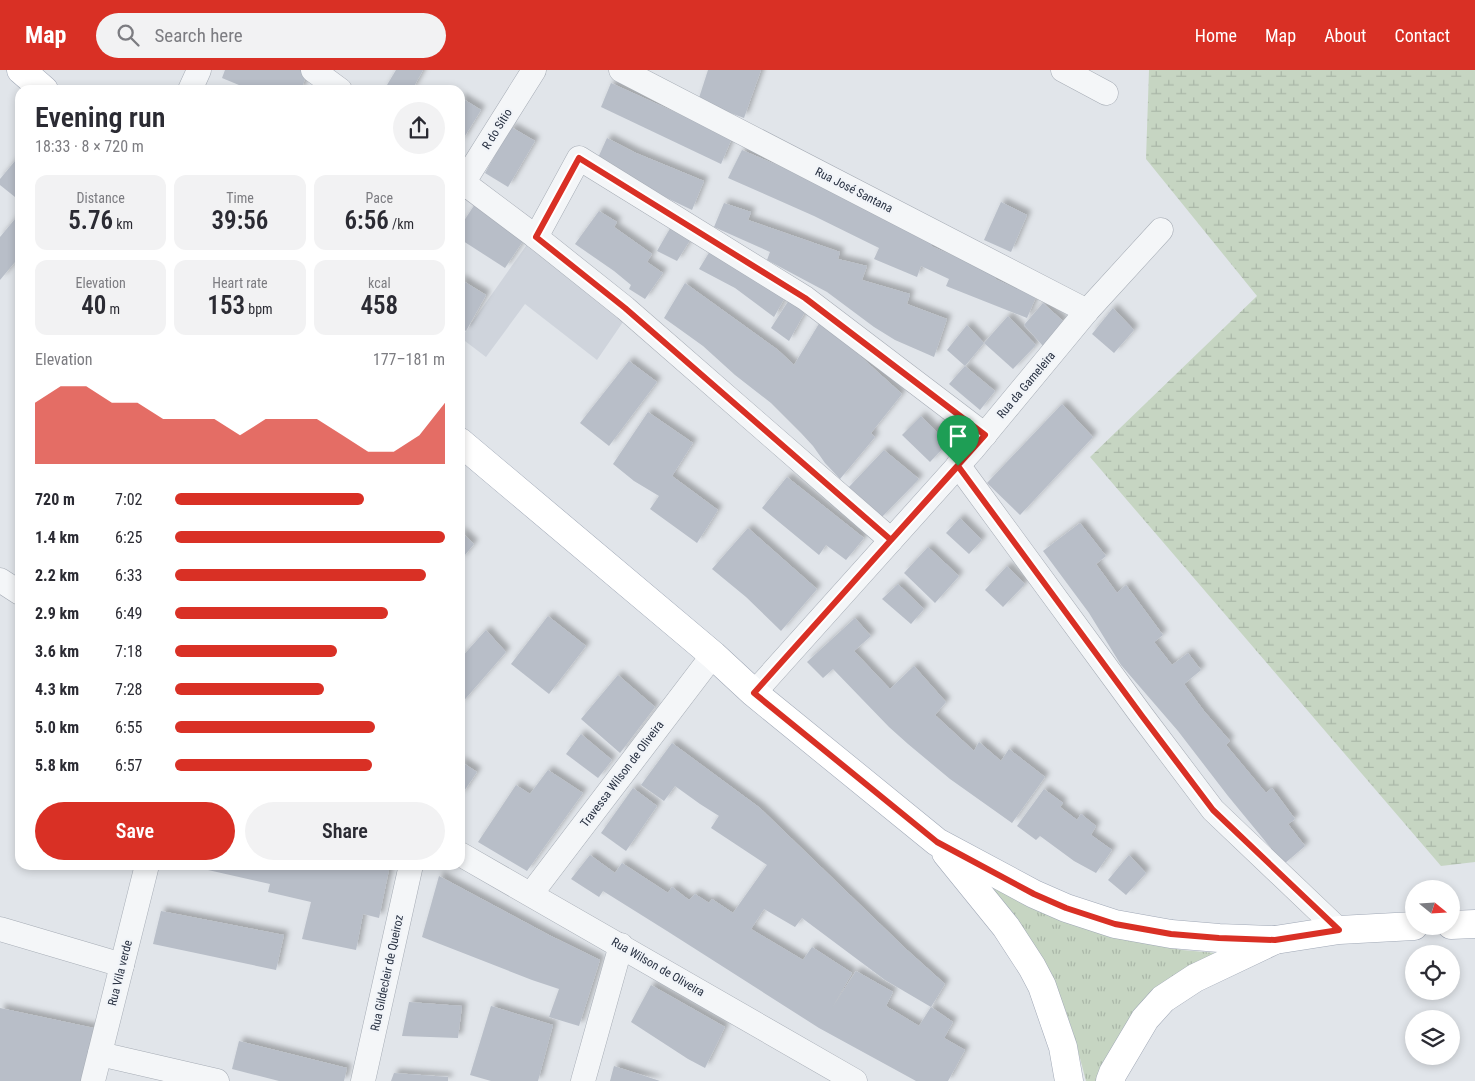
<!DOCTYPE html>
<meta charset="utf-8">
<style>
:root{--surface:#fff;--page:#f2f2f3;--text:#2b2b33;--muted:#7c7c81;--accent:#d93025}
body{margin:0;font-family:"Roboto Condensed",sans-serif;background:var(--page);color:var(--text);height:100vh;display:flex;flex-direction:column;font-size:19px;white-space:nowrap}
*{box-sizing:border-box;margin:0}
p{font-size:16px;color:var(--muted)}
.icon{flex:none;width:28px;height:28px;fill:none;stroke:currentColor;stroke-width:2;stroke-linecap:round;stroke-linejoin:round}
.map{position:relative;flex:1;overflow:hidden}
.sheet{position:absolute;left:15px;top:15px;width:450px;height:785px;display:flex;flex-direction:column;background:var(--surface);border-radius:15px;box-shadow:0 2px 8px #0003}
.sheet>*{flex:none}
.needle{width:32px;rotate:108deg}
.controls{position:absolute;left:1405px;top:810px;display:grid;gap:10px}
.controls a{display:grid;place-items:center;width:55px;height:55px;border-radius:50%;background:var(--surface);box-shadow:0 2px 8px #0003;font-size:25px}
.pin{position:absolute;display:grid;place-items:center;width:42px;height:42px;color:#fff;margin:-51px -21px;border-radius:50% 50% 50% 0;rotate:-45deg;box-shadow:0 0 5px #0007}
.pin .icon{rotate:45deg}
.round{display:grid;place-items:center;flex:none;width:52px;height:52px;border-radius:26px;background:var(--page)}
.headline{display:flex;align-items:center;justify-content:space-between;height:85px;padding:0 20px}
h1{font-size:28px;font-weight:600;line-height:38px}
.stats{display:grid;grid-template-columns:repeat(3,1fr);gap:8px;height:85px;padding:5px 20px}
.stats div{display:grid;align-content:center;border-radius:12px;background:var(--page);text-align:center}
.stats b{font-size:25px;font-weight:600}
.stats small{font-size:14px;font-weight:400}
.stats p{font-size:14px}
.chart{height:140px;padding:10px 20px}
.chart p{display:flex;justify-content:space-between}
.chart svg{width:100%;height:90px;margin-top:5px;fill:var(--accent);opacity:.7}
.button{display:flex;gap:10px;margin-top:auto;padding:10px 20px}
.button a{flex:1;height:58px;border-radius:30px;background:var(--accent);color:#fff;font-size:20px;font-weight:600;line-height:58px;text-align:center}
.button a+a{background:var(--page);color:var(--text)}
ul{padding:0 20px;list-style:none;font-size:16px}
li{display:grid;grid-template-columns:80px 60px 1fr;align-items:center;height:38px}
li i{height:12px;border-radius:6px;background:var(--accent)}
header{display:flex;align-items:center;gap:30px;box-sizing:border-box;height:70px;padding:0 25px;background:var(--accent);color:#fff}
header strong{font-size:24px}
nav{display:flex;gap:28px;margin-inline-start:auto;font-size:18px}
.search{width:350px;height:45px;background:var(--page);display:flex;align-items:center;gap:12px;box-sizing:border-box;padding:0 18px;border-radius:28px;color:var(--muted);font-size:19px}
.map>svg:first-child{display:block}
.built{fill:#cfd4dc}
.grass{fill:url(#grass-tufts)}
.wetland{fill:url(#wetland-marsh)}
.building{fill:#b8bec8;filter:url(#shadow)}
.lines{fill:none;stroke-linecap:round;stroke-linejoin:round}
.minor-casing{stroke:#a6acb5;stroke-width:25}
.primary-casing{stroke:#a0a8b6;stroke-width:29}
.minor{stroke:#f4f6f8;stroke-width:24}
.primary{stroke:#fff;stroke-width:28}
.route-casing{stroke:#fff;stroke-width:10}
.route{stroke:#d93025;stroke-width:6}
.labels{text-anchor:middle;stroke-width:4.5;stroke-linejoin:round;paint-order:stroke}
.street-label{font-size:12px;fill:#293243;stroke:#f1f4f8}
</style>
<header>
<strong>Map</strong>
<div class="search"><svg class="icon" aria-label="search" viewBox="0 0 24 24"><circle cx="10" cy="10" r="6"/><path d="M15 15l6 6"/></svg>Search here</div>
<nav><a>Home</a><a>Map</a><a>About</a><a>Contact</a></nav>
</header>
<div class="map">
<svg width="1475" height="1011" viewBox="0 0 1475 1011">
<defs>
<pattern id="grass-tufts" width="24" height="20" patternUnits="userSpaceOnUse" patternTransform="scale(1.25)"><rect width="24" height="20" fill="#c6d5c2"/><path d="M3 7l-1-3M5 7V3M7 7l1-3M15 17l-1-3M17 17v-4M19 17l1-3" fill="none" stroke="#aab7a8"/></pattern>
<pattern id="wetland-marsh" width="20" height="14" patternUnits="userSpaceOnUse" patternTransform="scale(1.25)"><rect width="20" height="14" fill="#c6d5c2"/><path d="M1 5h8M5 5V1M11 12h8M15 12V8" fill="none" stroke="#aab7a8"/></pattern>
<filter id="shadow"><feDropShadow dx="4.5" dy="-4.5" stdDeviation="2.5" flood-color="#0004"/></filter>
</defs>
<rect width="100%" height="100%" fill="#e1e5ea"/>
<polygon class="built" points="528,173 625,249 597,290 525,234 486,287 461,268"/>
<polygon class="grass" points="986,813 1116,867 1149,874 1182,880 1216,883 1101,998 1096,1011 1086,1011 1073,962 1061,929"/>
<polygon class="wetland" points="1149,0 1475,0 1475,792 1441,796 1090,387 1257,226 1146,89"/>
<g class="building">
<polygon points="225,0 303,0 307,3 301,20 251,20 222,8"/>
<polygon points="396,0 423,0 412,20 384,20"/>
<polygon points="708,0 761,0 744,48 698,31"/>
<polygon points="611,13 732,68 721,94 601,37"/>
<polygon points="460,27 481,40 460,74"/>
<polygon points="511,57 535,71 508,117 485,103"/>
<polygon points="607,68 636,83 704,111 692,140 669,129 597,90"/>
<polygon points="742,80 798,104 933,170 931,176 997,205 995,209 1036,227 1027,248 946,216 949,209 921,196 917,207 874,189 879,178 814,146 728,108"/>
<polygon points="20,85 20,131 0,115 0,109"/>
<polygon points="1001,132 1027,145 1011,182 984,170"/>
<polygon points="724,133 751,142 748,150 840,182 838,189 867,196 862,210 910,224 907,234 947,249 934,287 895,270 874,257 827,222 767,190 770,182 714,157"/>
<polygon points="475,134 525,168 505,198 460,169 460,157"/>
<polygon points="599,141 617,152 614,157 652,184 647,192 663,203 645,229 629,219 631,215 614,201 575,174"/>
<polygon points="20,143 20,186 0,210 0,167"/>
<polygon points="672,155 692,167 677,191 657,181"/>
<polygon points="710,181 744,200 784,229 774,247 735,218 699,199"/>
<polygon points="460,209 486,225 466,261 460,257"/>
<polygon points="685,213 778,280 794,295 820,252 839,267 902,324 871,363 875,367 840,409 825,393 813,376 801,363 771,333 735,305 703,276 664,248"/>
<polygon points="789,230 806,240 789,271 771,258"/>
<polygon points="1043,233 1064,252 1043,276 1024,255"/>
<polygon points="1113,238 1134,260 1114,283 1092,264"/>
<polygon points="1008,246 1036,275 1013,299 984,273"/>
<polygon points="967,255 984,273 965,296 947,280"/>
<polygon points="629,291 657,312 609,376 580,353"/>
<polygon points="965,296 995,321 980,340 949,314"/>
<polygon points="1062,334 1093,367 1020,445 987,413"/>
<polygon points="648,342 693,373 672,406 718,440 697,473 650,439 659,426 634,411 613,394"/>
<polygon points="921,346 948,373 930,392 902,365"/>
<polygon points="884,380 919,409 880,449 848,418"/>
<polygon points="787,407 864,468 846,490 826,475 819,485 762,438"/>
<polygon points="960,448 982,470 969,484 946,463"/>
<polygon points="1080,453 1106,486 1096,494 1117,523 1126,515 1163,565 1154,572 1172,595 1188,583 1201,600 1184,614 1204,641 1230,671 1226,675 1266,723 1272,718 1295,749 1288,754 1305,776 1284,794 1228,726 1178,661 1121,595 1089,543 1043,481"/>
<polygon points="748,458 817,519 781,561 746,527 712,499"/>
<polygon points="460,461 474,474 460,491"/>
<polygon points="928,477 959,506 935,533 904,503"/>
<polygon points="1007,496 1025,514 1003,537 985,520"/>
<polygon points="898,514 924,539 911,554 882,529"/>
<polygon points="548,546 586,576 549,624 511,594"/>
<polygon points="855,548 871,566 854,581 890,619 914,596 946,632 935,645 974,681 979,672 1001,691 1009,679 1045,707 1012,753 950,709 908,674 889,657 833,599 823,608 807,592"/>
<polygon points="486,560 506,582 460,635 460,589"/>
<polygon points="618,605 655,637 620,683 581,649"/>
<polygon points="581,664 612,690 598,708 566,684"/>
<polygon points="672,673 760,738 906,879 945,914 931,937 885,910 802,848 795,857 764,839 751,859 803,890 812,877 852,903 832,938 856,901 893,922 886,936 919,956 931,937 953,952 944,968 965,980 948,1011 916,1011 819,958 667,861 603,821 599,827 571,809 590,785 615,803 622,793 668,823 672,817 689,830 695,824 709,833 712,829 733,843 767,795 711,758 724,738 719,746 700,734 675,716 664,731 641,715"/>
<polygon points="460,691 477,702 460,727"/>
<polygon points="548,700 583,723 527,801 478,772 516,715 530,724"/>
<polygon points="633,718 657,736 626,781 601,763"/>
<polygon points="1044,719 1063,733 1060,737 1077,750 1081,744 1096,756 1091,765 1112,780 1096,803 1074,791 1040,766 1036,770 1017,756"/>
<polygon points="1129,785 1146,803 1126,825 1108,810"/>
<polygon points="186,795 334,795 353,799 354,795 390,795 379,848 363,844 356,880 302,869 311,832 268,822 270,814"/>
<polygon points="439,806 549,865 600,890 579,956 549,947 559,919 532,910 422,867"/>
<polygon points="161,841 284,865 276,900 153,874"/>
<polygon points="651,915 725,957 705,998 688,989 631,952"/>
<polygon points="409,932 462,936 458,968 402,966"/>
<polygon points="491,936 553,955 538,1011 491,1011 470,1005"/>
<polygon points="0,938 94,958 81,1011 0,1011"/>
<polygon points="239,971 347,998 344,1011 279,1011 232,999"/>
<polygon points="614,996 660,1011 610,1011"/>
<polygon points="394,1003 448,1007 448,1011 391,1011"/>
</g>
<g class="lines">
<defs>
<g id="minor">
<polyline points="313,0 340,20"/>
<polyline points="621,0 1087,241"/>
<polyline points="1063,0 1106,23"/>
<polyline points="190,20 199,0"/>
<polyline points="460,110 536,167 625,238 891,470"/>
<polyline points="460,118 534,0"/>
<polyline points="536,167 579,88 805,228 985,365"/>
<polyline points="958,395 1142,646 1213,740 1339,860"/>
<polyline points="0,510 20,523"/>
<polyline points="754,623 972,380 1087,241 1161,160"/>
<polyline points="460,784 855,1011"/>
<polyline points="531,824 713,585"/>
<polyline points="0,859 122,895"/>
<polyline points="100,984 217,1011"/>
<polyline points="93,1011 147,795"/>
<polyline points="363,1011 411,795"/>
<polyline points="583,1011 621,875"/>
</g>
<g id="primary">
<polyline points="21,0 44,20"/>
<polyline points="460,372 713,585 754,623 937,772 1034,824 1066,838 1115,854 1171,864 1219,868 1275,870"/>
<polyline points="946,783 1006,857 1032,897 1042,916 1063,977 1069,1011"/>
<polyline points="1451,855 1475,854"/>
<polyline points="1110,1011 1113,1003 1145,949 1163,929 1195,908 1275,870 1339,860 1414,856"/>
</g>
</defs>
<use href="#minor" class="minor-casing"/>
<use href="#primary" class="primary-casing"/>
<use href="#minor" class="minor"/>
<use href="#primary" class="primary"/>
</g>
<g class="lines">
<defs>
<polyline id="route" points="958,396 891,470 625,238 536,167 579,88 805,228 985,365 754,623 937,772 1034,824 1066,838 1115,854 1171,864 1219,868 1275,870 1339,860 1213,740 1142,646 958,396"/>
</defs>
<use href="#route" class="route-casing"/>
<use href="#route" class="route"/>
</g>
<g class="labels">
<g class="street-label">
<text transform="translate(497 59) rotate(-58)" y="4">R do Sítio</text>
<text transform="translate(854 120) rotate(27)" y="4">Rua José Santana</text>
<text transform="translate(1026 315) rotate(-50)" y="4">Rua da Gameleira</text>
<text transform="translate(622 704) rotate(-53)" y="4">Travessa Wilson de Oliveira</text>
<text transform="translate(658 897) rotate(30)" y="4">Rua Wilson de Oliveira</text>
<text transform="translate(120 903) rotate(-76)" y="4">Rua Vila verde</text>
<text transform="translate(387 903) rotate(-78)" y="4">Rua Gildecleir de Queiroz</text>
</g>
</g>
</svg>
<div class="controls">
<a><svg class="needle" viewBox="-14 -14 28 28"><path d="M0-13l5 13h-10z" fill="#e53935"/><path d="M0 13l5-13h-10z" fill="#7c7c81"/></svg></a>
<a><svg class="icon" aria-label="locate" viewBox="0 0 24 24"><circle cx="12" cy="12" r="6"/><path d="M12 2v4M12 18v4M2 12h4M18 12h4"/></svg></a>
<a><svg class="icon" aria-label="layers" viewBox="0 0 24 24"><path d="M12 4l9 5-9 5-9-5zM3 14l9 5 9-5"/></svg></a>
</div>
<div class="pin" style="left:958px;top:396px;background:#1e9e55"><svg class="icon" aria-label="arrive" viewBox="0 0 24 24"><path d="M6 21V4h12l-3 4 3 4H6"/></svg></div>
<section class="sheet">
<div class="headline"><div><h1>Evening run</h1><p>18:33 · 8 × 720 m</p></div><a class="round"><svg class="icon" aria-label="share" viewBox="0 0 24 24"><path d="M12 15V3M7 8l5-5 5 5M5 13v7h14v-7"/></svg></a></div>
<div class="stats">
<div><p>Distance</p><b>5.76<small> km</small></b></div>
<div><p>Time</p><b>39:56</b></div>
<div><p>Pace</p><b>6:56<small> /km</small></b></div>
</div>
<div class="stats">
<div><p>Elevation</p><b>40<small> m</small></b></div>
<div><p>Heart rate</p><b>153<small> bpm</small></b></div>
<div><p>kcal</p><b>458</b></div>
</div>
<div class="chart"><p><span>Elevation</span>177–181 m</p>
<svg viewBox="0 0 160 44" preserveAspectRatio="none"><path d="M0 44V14L10 6L20 6L30 14L40 14L50 22L60 22L70 22L80 30L90 22L100 22L110 22L120 30L130 38L140 38L150 30L160 14V44z"/></svg>
</div>
<ul>
<li><b>720 m</b>7:02<i style="width:70%"></i></li>
<li><b>1.4 km</b>6:25<i style="width:100%"></i></li>
<li><b>2.2 km</b>6:33<i style="width:93%"></i></li>
<li><b>2.9 km</b>6:49<i style="width:79%"></i></li>
<li><b>3.6 km</b>7:18<i style="width:60%"></i></li>
<li><b>4.3 km</b>7:28<i style="width:55%"></i></li>
<li><b>5.0 km</b>6:55<i style="width:74%"></i></li>
<li><b>5.8 km</b>6:57<i style="width:73%"></i></li>
</ul>
<div class="button"><a>Save</a><a>Share</a></div>
</section>
</div>
